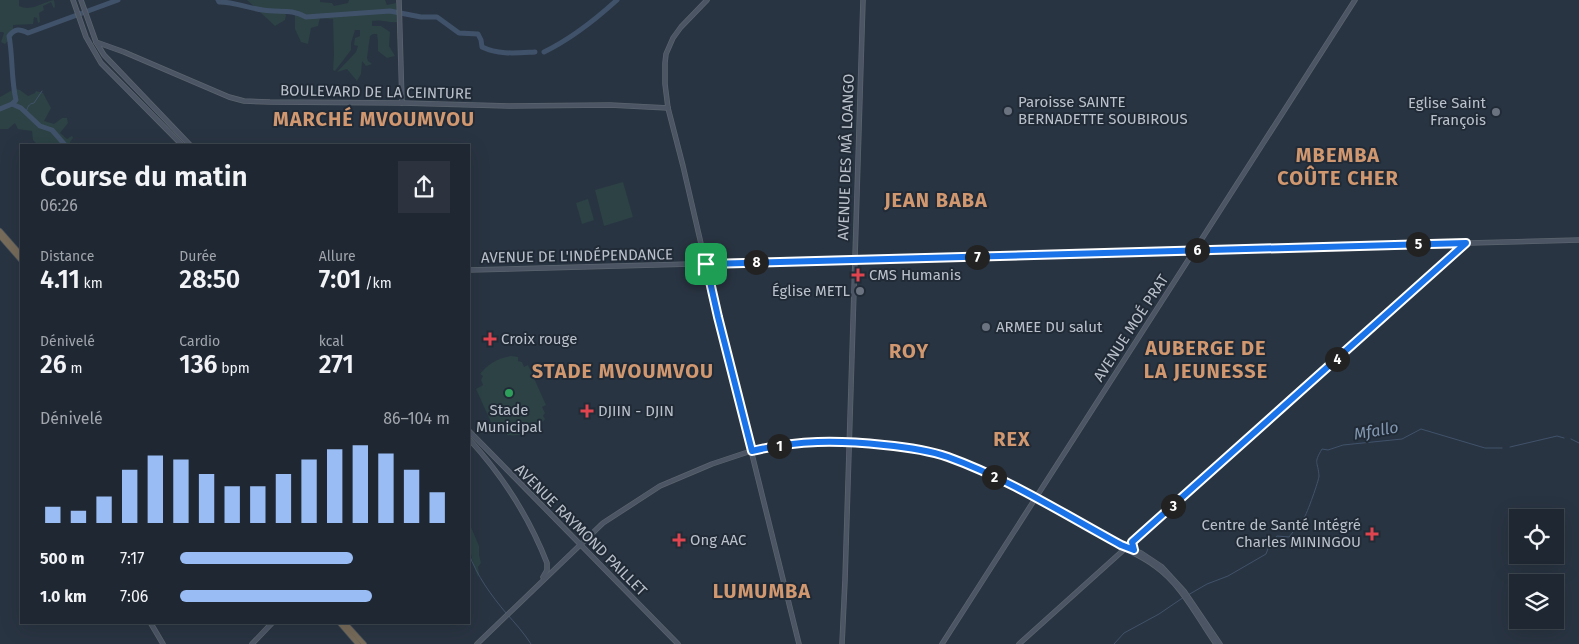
<!DOCTYPE html>
<html lang="fr">
<meta charset="utf-8">
<style>
:root{--surface:#1f2732;--page:#2c333e;--text:#f1f3f6;--muted:#a1a5ac;--line:#3c444d;--accent:#98bcf3}
body{margin:0;font-family:"Fira Sans",sans-serif;background:var(--page);color:var(--text);height:100vh;display:flex;flex-direction:column;font-size:19px;white-space:nowrap}
*{box-sizing:border-box;margin:0}
p{font-size:16px;color:var(--muted)}
.icon{flex:none;width:28px;height:28px;fill:none;stroke:currentColor;stroke-width:2;stroke-linecap:round;stroke-linejoin:round}
.map{position:relative;flex:1;overflow:hidden}
.sheet{position:absolute;left:20px;top:144px;width:450px;height:480px;display:flex;flex-direction:column;background:var(--surface);border-radius:0px;box-shadow:0 5px 20px #0002,0 0 0 1px var(--line)}
.sheet>*{flex:none}
.controls{position:absolute;left:1509px;top:509px;display:grid;gap:10px}
.controls a{display:grid;place-items:center;width:55px;height:55px;border-radius:0px;background:var(--surface);box-shadow:0 5px 20px #0002,0 0 0 1px var(--line);font-size:25px}
.pin{position:absolute;display:grid;place-items:center;width:42px;height:42px;color:#fff;margin:-21px;border-radius:10px;box-shadow:0 2px 8px #0006}
.km{position:absolute;width:25px;height:25px;margin:-12px;border-radius:50%;background:#222;color:#fff;font-size:14px;line-height:25px;text-align:center}
.round{display:grid;place-items:center;flex:none;width:52px;height:52px;border-radius:0px;background:var(--page)}
.head{display:flex;align-items:center;justify-content:space-between;height:85px;padding:0 20px}
h1{font-size:28px;font-weight:600;line-height:38px}
.figures{display:grid;grid-template-columns:repeat(3,1fr);gap:8px;height:85px;padding:5px 20px}
.figures div{display:grid;align-content:center}
.figures b{font-size:25px;font-weight:600}
.figures small{font-size:14px;font-weight:400}
.figures p{font-size:14px}
.chart{height:140px;padding:10px 20px}
.chart p{display:flex;justify-content:space-between}
.chart svg{width:100%;height:90px;margin-top:5px;stroke:var(--accent);stroke-width:6}
ul{padding:0 20px;list-style:none;font-size:16px}
li{display:grid;grid-template-columns:80px 60px 1fr;align-items:center;height:38px}
li i{height:12px;border-radius:6px;background:var(--accent)}
.map>svg:first-child{display:block}
.green{fill:#2c4244}
.lines{fill:none;stroke-linecap:round;stroke-linejoin:round}
.stream{stroke:#40526a;stroke-width:1}
.river{stroke:#40526a;stroke-width:5}
.secondary-casing{stroke:#5b646f;stroke-width:5.5}
.highway-casing{stroke:#47515c;stroke-width:6}
.secondary{stroke:#4b5564;stroke-width:4}
.highway{stroke:#776b5a;stroke-width:4.5}
.route-casing{stroke:#fff;stroke-width:10}
.route{stroke:#1a73e8;stroke-width:6}
.worship-dot{fill:#6b7280;stroke:#212b37;stroke-width:2}
.health-dot{fill:#e0444e;stroke:#212b37;stroke-width:2}
.leisure-dot{fill:#2e9e5b;stroke:#212b37;stroke-width:2}
.labels{text-anchor:middle;stroke-width:4;stroke-linejoin:round;paint-order:stroke}
.street-label{font-size:15px;fill:#bac1cb;stroke:#212b37}
.poi-label{font-size:15px;fill:#bac1cb;stroke:#212b37;text-anchor:start}
.water-label{font-size:16px;font-style:italic;fill:#8398b1;stroke:#212b37}
.district-label{font-size:20px;font-weight:bold;letter-spacing:1px;fill:#d19870;stroke:#212b37}
</style>
<div class="map">
<svg width="1579" height="644" viewBox="0 0 1579 644">
<rect width="100%" height="100%" fill="#293442"/>
<g class="green">
<path d="M 0,0 L 19,0 L 19,6 C 32,12 42,2 54,0 L 55,6 L 54,9 L 51,2 L 43,6 L 44,10 L 39,13 L 40,22 L 38,23 L 37,18 L 34,17 L 33,24 L 13,25 L 13,36 L 5,44 L 1,42 L 4,33 L 3,32 L 0,32 Z"/>
<path d="M 247,0 L 320,0 L 320,2 L 332,3 L 334,6 L 348,3 L 349,0 L 385,0 L 387,5 L 396,3 L 397,22 C 389,23 380,19 372,21 L 372,26 L 381,26 L 390,32 L 389,46 L 395,56 L 387,58 L 378,51 L 378,42 L 377,34 L 373,34 L 370,36 L 367,58 L 368,61 L 372,64 L 366,66 L 362,61 L 361,74 L 357,81 L 347,69 L 337,72 L 356,52 L 358,46 L 354,45 L 355,38 L 360,36 L 360,30 L 355,30 L 351,43 L 351,50 L 335,71 L 333,70 L 334,55 L 333,19 L 320,18 L 318,26 L 311,28 L 308,44 L 301,42 L 295,29 L 295,14 L 284,13 L 286,15 L 285,20 L 275,26 Z"/>
<polygon points="14,89 20,90 28,96 35,93 36,91 43,93 51,108 44,121 54,124 62,118 67,118 68,123 60,133 67,139 72,136 73,138 70,142 71,145 38,145 33,140 32,131 18,129 15,123 8,129 0,129 0,97"/>
<polygon points="623,182 633,217 604,226 595,190"/>
<polygon points="588,199 594,220 582,224 576,203"/>
<path d="M 511,356 L 518,357 L 518,361 L 522,362 L 524,367 L 528,365 L 546,405 L 542,407 L 545,413 L 543,416 L 545,419 C 536,431 523,437 507,435 L 507,432 L 503,431 L 501,426 L 494,429 L 476,389 L 483,385 L 481,380 L 483,376 L 480,374 C 489,363 498,358 511,356 Z"/>
<path d="M 471,527 L 479,546 L 479,555 L 481,563 L 478,567 L 479,574 L 478,577 C 471,561 469,545 469,528 Z"/>
</g>
<g class="lines">
<g class="stream">
<path d="M 26,112 C 28,107 28,104 34,103 L 42,91"/>
<polyline points="1571,439 1579,443"/>
<polyline points="1510,447 1557,436 1564,438"/>
<path d="M 1304,518 C 1307,514 1319,480 1319,476 C 1318,461 1313,464 1322,449 L 1328,450 L 1343,445 L 1402,439 L 1421,429 L 1485,448 L 1502,448"/>
<path d="M 469,554 C 477,576 491,595 506,613 C 515,623 524,633 531,644"/>
<polyline points="1188,595 1207,584 1228,576 1266,554 1269,546 1277,536 1289,537 1301,522"/>
<polyline points="1114,644 1124,633 1159,614 1184,597"/>
</g>
<g class="river">
<path d="M 218,0 L 219,2 C 235,2 247,8 263,10 C 280,13 290,8 306,17 L 390,11 L 421,17 L 437,17 L 459,33 L 478,34 L 481,40 L 482,47 C 499,55 516,53 535,52"/>
<path d="M 544,52 C 571,39 595,20 617,0"/>
<polyline points="12,104 21,108 40,126 52,130 65,145"/>
<path d="M 0,109 L 12,104 L 16,100 C 11,79 13,57 9,36 C 15,28 20,29 28,33 L 118,0"/>
</g>
<defs>
<g id="secondary">
<polyline points="73,0 86,37 101,63 182,145"/>
<polyline points="81,0 96,42 104,55 190,145"/>
<polyline points="399,0 402,103"/>
<polyline points="707,0 681,27 673,38 666,54 665,63 665,84 668,108 683,166 718,317 799,644"/>
<polyline points="96,42 124,52 229,97 244,101 270,102 402,103 509,106 610,105 668,108"/>
<polyline points="469,270 1579,240"/>
<polyline points="469,431 678,644"/>
<path d="M 469,439 C 502,475 529,517 547,563 L 547,570 L 543,577"/>
<path d="M 1124,548 C 1135,554 1146,559 1155,566 C 1182,585 1197,617 1216,644"/>
<polyline points="150,622 163,644"/>
<polyline points="252,644 273,622"/>
<polyline points="477,644 603,523 660,486 712,464 751,451 792,443 831,441 850,441 918,450 947,457 1014,486 1116,542 1141,553 1162,567 1184,591 1220,644"/>
<polyline points="842,644 845,580 863,0"/>
<polyline points="942,644 1355,0"/>
<polyline points="1019,644 1465,243"/>
</g>
<g id="highway">
<polyline points="0,231 21,255"/>
<polyline points="0,236 21,260"/>
<polyline points="339,622 358,644"/>
<polyline points="344,622 364,644"/>
</g>
</defs>
<use href="#secondary" class="secondary-casing"/>
<use href="#highway" class="highway-casing"/>
<use href="#secondary" class="secondary"/>
<use href="#highway" class="highway"/>
</g>
<g class="lines">
<defs>
<path id="route" d="M 1466,243 L 1132,542 L 1134,550 L 1121,545 C 1064,514 1009,479 948,457 C 928,450 905,447 884,445 C 837,440 798,440 752,451 L 718,317 L 706,264 Z"/>
</defs>
<use href="#route" class="route-casing"/>
<use href="#route" class="route"/>
</g>
<g class="worship-dot">
<circle cx="1008" cy="111" r="5"/>
<circle cx="1496" cy="112" r="5"/>
<circle cx="860" cy="291" r="5"/>
<circle cx="986" cy="327" r="5"/>
</g>
<g class="health-dot">
<path d="M855.5 267.5h5v5h5v5h-5v5h-5v-5h-5v-5h5z"/>
<path d="M487.5 331.5h5v5h5v5h-5v5h-5v-5h-5v-5h5z"/>
<path d="M584.5 403.5h5v5h5v5h-5v5h-5v-5h-5v-5h5z"/>
<path d="M1369.5 526.5h5v5h5v5h-5v5h-5v-5h-5v-5h5z"/>
<path d="M676.5 532.5h5v5h5v5h-5v5h-5v-5h-5v-5h5z"/>
</g>
<circle class="leisure-dot" cx="509" cy="393" r="5"/>
<g class="labels">
<g class="street-label">
<text transform="translate(376 92) rotate(1)" y="5">BOULEVARD DE LA CEINTURE</text>
<text transform="translate(846 157) rotate(-88)" y="5">AVENUE DES MÂ LOANGO</text>
<text transform="translate(577 256) rotate(-1)" y="5">AVENUE DE L'INDÉPENDANCE</text>
<text transform="translate(1131 328) rotate(-57)" y="5">AVENUE MOÉ PRAT</text>
<text transform="translate(581 530) rotate(45)" y="5">AVENUE RAYMOND PAILLET</text>
</g>
<g class="poi-label">
<text x="1018" y="107">Paroisse SAINTE<tspan x="1018" dy="17">BERNADETTE SOUBIROUS</tspan></text>
<text x="1486" y="108" text-anchor="end">Eglise Saint<tspan x="1486" dy="17">François</tspan></text>
<text x="869" y="280">CMS Humanis</text>
<text x="850" y="296" text-anchor="end">Église METL</text>
<text x="996" y="332">ARMEE DU salut</text>
<text x="501" y="344">Croix rouge</text>
<text x="509" y="415" text-anchor="middle">Stade<tspan x="509" dy="17">Municipal</tspan></text>
<text x="598" y="416">DJIIN - DJIN</text>
<text x="1361" y="530" text-anchor="end">Centre de Santé Intégré<tspan x="1361" dy="17">Charles MININGOU</tspan></text>
<text x="690" y="545">Ong AAC</text>
</g>
<g class="water-label">
<text transform="translate(1376 430) rotate(-9)" y="6">Mfallo</text>
</g>
<g class="district-label">
<text x="374" y="126">MARCHÉ MVOUMVOU</text>
<text x="1338" y="162">MBEMBA<tspan x="1338" dy="23">COÛTE CHER</tspan></text>
<text x="936" y="207">JEAN BABA</text>
<text x="1206" y="355">AUBERGE DE<tspan x="1206" dy="23">LA JEUNESSE</tspan></text>
<text x="909" y="358">ROY</text>
<text x="623" y="378">STADE MVOUMVOU</text>
<text x="1012" y="446">REX</text>
<text x="762" y="598">LUMUMBA</text>
</g>
</g>
</svg>
<div class="controls">
<a><svg class="icon" aria-label="locate" viewBox="0 0 24 24"><circle cx="12" cy="12" r="6"/><path d="M12 2v4M12 18v4M2 12h4M18 12h4"/></svg></a>
<a><svg class="icon" aria-label="layers" viewBox="0 0 24 24"><path d="M12 4l9 5-9 5-9-5zM3 14l9 5 9-5"/></svg></a>
</div>
<div class="pin" style="left:706px;top:264px;background:#1e9e55"><svg class="icon" aria-label="arrive" viewBox="0 0 24 24"><path d="M6 21V4h12l-3 4 3 4H6"/></svg></div>
<b class="km" style="left:779px;top:446px">1</b>
<b class="km" style="left:994px;top:477px">2</b>
<b class="km" style="left:1173px;top:506px">3</b>
<b class="km" style="left:1337px;top:359px">4</b>
<b class="km" style="left:1418px;top:244px">5</b>
<b class="km" style="left:1197px;top:250px">6</b>
<b class="km" style="left:977px;top:257px">7</b>
<b class="km" style="left:756px;top:262px">8</b>
<section class="sheet">
<div class="head"><div><h1>Course du matin</h1><p>06:26</p></div><a class="round"><svg class="icon" aria-label="share" viewBox="0 0 24 24"><path d="M12 15V3M7 8l5-5 5 5M5 13v7h14v-7"/></svg></a></div>
<div class="figures">
<div><p>Distance</p><b>4.11<small> km</small></b></div>
<div><p>Durée</p><b>28:50</b></div>
<div><p>Allure</p><b>7:01<small> /km</small></b></div>
</div>
<div class="figures">
<div><p>Dénivelé</p><b>26<small> m</small></b></div>
<div><p>Cardio</p><b>136<small> bpm</small></b></div>
<div><p>kcal</p><b>271</b></div>
</div>
<div class="chart"><p><span>Dénivelé</span>86–104 m</p>
<svg viewBox="0 0 160 44" preserveAspectRatio="none"><path d="M5 44V36M15 44V38M25 44V31M35 44V18M45 44V11M55 44V13M65 44V20M75 44V26M85 44V26M95 44V20M105 44V13M115 44V8M125 44V6M135 44V10M145 44V18M155 44V29"/></svg>
</div>
<ul>
<li><b>500 m</b>7:17<i style="width:64%"></i></li>
<li><b>1.0 km</b>7:06<i style="width:71%"></i></li>
</ul>
</section>
</div>
